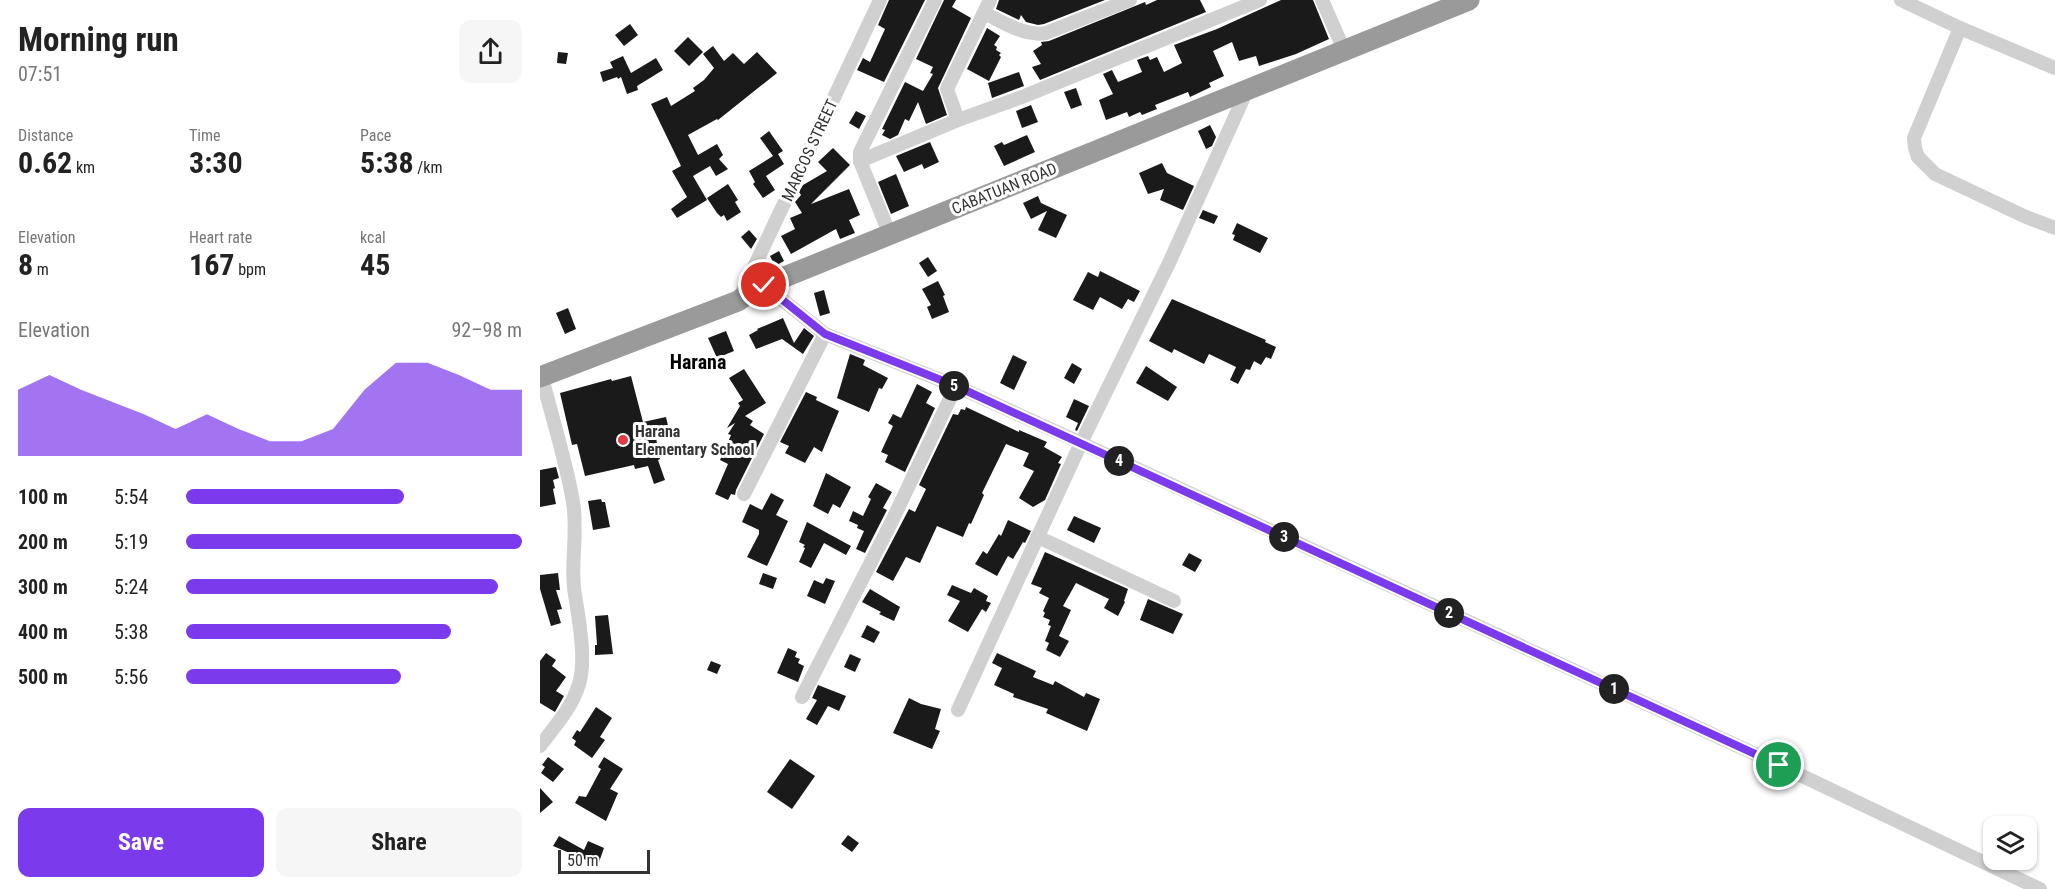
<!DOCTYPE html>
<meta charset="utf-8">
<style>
:root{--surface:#fff;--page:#f6f6f6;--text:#222;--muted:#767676;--accent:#7c3aed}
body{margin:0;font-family:"Roboto Condensed",sans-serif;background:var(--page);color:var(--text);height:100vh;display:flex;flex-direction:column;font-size:22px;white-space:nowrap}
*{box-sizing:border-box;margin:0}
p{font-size:20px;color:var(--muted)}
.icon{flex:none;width:33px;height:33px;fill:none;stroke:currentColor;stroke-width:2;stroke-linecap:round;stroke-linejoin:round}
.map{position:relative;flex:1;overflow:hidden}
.details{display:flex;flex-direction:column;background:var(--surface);width:540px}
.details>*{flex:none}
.tools{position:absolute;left:1443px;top:816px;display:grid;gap:12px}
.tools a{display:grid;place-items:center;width:54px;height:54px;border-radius:12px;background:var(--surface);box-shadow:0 2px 4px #0004;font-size:30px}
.scale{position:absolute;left:18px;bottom:15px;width:92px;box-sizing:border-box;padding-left:6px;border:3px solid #333;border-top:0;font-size:16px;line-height:21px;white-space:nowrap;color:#333;-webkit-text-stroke:4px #fff;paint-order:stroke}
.pin{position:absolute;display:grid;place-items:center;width:51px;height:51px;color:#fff;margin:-26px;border:3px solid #fff;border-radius:50%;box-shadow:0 2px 6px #0007}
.km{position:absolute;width:30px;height:30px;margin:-15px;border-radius:50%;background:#222;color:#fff;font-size:16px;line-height:30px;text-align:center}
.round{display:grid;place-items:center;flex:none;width:63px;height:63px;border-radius:12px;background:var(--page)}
.headline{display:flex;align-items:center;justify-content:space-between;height:102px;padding:0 18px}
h1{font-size:33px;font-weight:700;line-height:45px}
.figures{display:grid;grid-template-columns:repeat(3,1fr);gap:9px;height:102px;padding:6px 18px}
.figures div{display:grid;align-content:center}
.figures b{font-size:30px;font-weight:700}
.figures small{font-size:16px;font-weight:400}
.figures p{font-size:16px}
.chart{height:168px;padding:12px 18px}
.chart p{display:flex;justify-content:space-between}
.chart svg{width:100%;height:108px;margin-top:6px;fill:var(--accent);opacity:.7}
.primary-button{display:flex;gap:12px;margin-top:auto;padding:12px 18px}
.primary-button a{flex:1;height:69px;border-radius:12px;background:var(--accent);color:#fff;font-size:24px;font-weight:700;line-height:69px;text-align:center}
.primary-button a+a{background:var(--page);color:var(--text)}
ul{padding:0 18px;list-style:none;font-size:20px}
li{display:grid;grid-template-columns:96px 72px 1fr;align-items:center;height:45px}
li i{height:15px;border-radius:8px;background:var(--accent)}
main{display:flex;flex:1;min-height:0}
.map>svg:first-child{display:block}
.building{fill:#1a1a1a}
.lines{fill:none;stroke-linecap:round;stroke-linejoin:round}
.minor{stroke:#d0d0d0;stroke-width:14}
.highway{stroke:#9a9a9a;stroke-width:21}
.route-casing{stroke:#fff;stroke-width:12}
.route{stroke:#7c3aed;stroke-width:8}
.poi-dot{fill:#e63946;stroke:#fff;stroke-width:2}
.labels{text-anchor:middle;stroke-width:6;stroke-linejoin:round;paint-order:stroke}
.street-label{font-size:16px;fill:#333;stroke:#fff}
.poi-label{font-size:16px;font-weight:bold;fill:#333;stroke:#fff;text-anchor:start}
.quarter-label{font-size:20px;font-weight:bold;fill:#000;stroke:#fff}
</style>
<main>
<section class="details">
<div class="headline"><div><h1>Morning run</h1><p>07:51</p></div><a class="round"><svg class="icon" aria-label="share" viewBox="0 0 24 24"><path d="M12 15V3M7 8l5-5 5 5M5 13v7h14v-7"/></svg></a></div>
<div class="figures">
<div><p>Distance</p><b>0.62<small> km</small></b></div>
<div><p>Time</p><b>3:30</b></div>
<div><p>Pace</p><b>5:38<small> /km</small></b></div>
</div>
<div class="figures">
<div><p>Elevation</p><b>8<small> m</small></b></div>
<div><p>Heart rate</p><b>167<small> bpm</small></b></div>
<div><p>kcal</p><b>45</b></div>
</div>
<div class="chart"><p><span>Elevation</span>92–98 m</p>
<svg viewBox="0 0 160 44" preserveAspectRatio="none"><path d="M0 44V17L10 11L20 17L30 22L40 27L50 33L60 27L70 33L80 38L90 38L100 33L110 17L120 6L130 6L140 11L150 17L160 17V44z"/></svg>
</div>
<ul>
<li><b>100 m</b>5:54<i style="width:65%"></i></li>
<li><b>200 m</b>5:19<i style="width:100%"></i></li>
<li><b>300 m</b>5:24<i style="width:93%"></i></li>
<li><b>400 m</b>5:38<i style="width:79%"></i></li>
<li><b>500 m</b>5:56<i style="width:64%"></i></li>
</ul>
<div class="primary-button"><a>Save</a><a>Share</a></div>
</section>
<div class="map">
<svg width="1515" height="889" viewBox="0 0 1515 889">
<rect width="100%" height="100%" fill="#fff"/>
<g class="building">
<polygon points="349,0 385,0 344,82 317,70 323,58 330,62 345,29 338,25"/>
<polygon points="404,0 416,0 412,7 431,18 398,88 407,115 386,124 378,102 369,121 365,119 358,135 350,139 342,135 345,130 342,129 365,82 383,91 393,74 390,73 393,67 376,59"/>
<polygon points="459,0 565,0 504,24 498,25 486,22 481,15 479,20 456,9"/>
<polygon points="617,0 660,0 666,12 500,80 492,67 501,64 493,51 502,45 501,42 509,41 605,2 606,5"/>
<polygon points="741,0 773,0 789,39 756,54 719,66 716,56 699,61 692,42 673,51 684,76 669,83 671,87 650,97 648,92 615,105 617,109 602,115 600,112 589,117 587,112 566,120 559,100 573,94 563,74 572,70 578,82 602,72 597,60 608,56 610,60 617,57 624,72 642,63 634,45 677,29"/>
<polygon points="90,24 98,35 84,46 75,35"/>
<polygon points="447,28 460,36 454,45 457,47 456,50 461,53 459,55 461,57 449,81 427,69"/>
<polygon points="148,37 163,52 149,66 134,51"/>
<polygon points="173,46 184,61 193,53 204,64 217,52 237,73 178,120 177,119 148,135 158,155 177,144 183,155 179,159 188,169 176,176 170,166 153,176 167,200 137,218 131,209 147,197 132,171 141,166 111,104 127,97 131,106 155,91 153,88 164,80 174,68 163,54"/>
<polygon points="18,52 28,53 26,64 17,63"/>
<polygon points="83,56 91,73 116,58 123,70 97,86 98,90 87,94 81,77 78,79 77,77 63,82 60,72 73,68 70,62"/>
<polygon points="479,72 484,86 452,98 448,83"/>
<polygon points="536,88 542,105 531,109 524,92"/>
<polygon points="491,105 498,122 482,128 476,111"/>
<polygon points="316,111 326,116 319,129 309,123"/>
<polygon points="670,125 676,137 672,146 666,149 658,131"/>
<polygon points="229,131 243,151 238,154 244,164 226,176 235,190 223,198 213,184 215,182 209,171 233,156 220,138"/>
<polygon points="487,135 495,152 464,166 454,146 462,142 464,145"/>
<polygon points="390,142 399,162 384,169 382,164 364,172 356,156"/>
<polygon points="293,148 310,165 271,204 309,189 320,215 309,220 315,233 300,239 296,229 251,254 241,236 255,229 250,218 262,213 255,202 261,195 259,192 263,185 287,171 278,162"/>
<polygon points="622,163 627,173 654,186 643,210 620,200 624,189 608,194 599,173"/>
<polygon points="356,174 369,206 351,214 338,182"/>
<polygon points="188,184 198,200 195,202 201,212 187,221 184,215 181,217 177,213 167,198"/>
<polygon points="498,196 501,203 527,215 516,238 498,230 507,211 491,219 483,203"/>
<polygon points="663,210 678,216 674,224 659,218"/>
<polygon points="697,223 728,238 720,253 693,240 695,235 692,234"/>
<polygon points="209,230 217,239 211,249 201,237"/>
<polygon points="239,251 244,261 235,266 230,256"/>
<polygon points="388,257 397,271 388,277 379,263"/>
<polygon points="560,271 600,291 594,302 588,299 582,309 560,297 553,310 533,300 548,272 558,277"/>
<polygon points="398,281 405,295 403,296 409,312 392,319 387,307 391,305 382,289"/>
<polygon points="284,290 290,313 280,316 274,293"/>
<polygon points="632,299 726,340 725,342 736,347 731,359 726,357 721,365 714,361 710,370 706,369 698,384 690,380 696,367 669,354 664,364 634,349 632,353 609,341"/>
<polygon points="28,308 36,329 25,334 16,313"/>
<polygon points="243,318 254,343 264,328 274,336 263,354 242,339 216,349 209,335 218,330 217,329"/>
<polygon points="186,331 194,351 177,358 168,338"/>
<polygon points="310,354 325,360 323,365 348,378 342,389 339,388 329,412 297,398"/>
<polygon points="473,355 487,362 474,390 460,383"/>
<polygon points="532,363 542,369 534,384 524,378"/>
<polygon points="606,366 637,387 628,401 596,383"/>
<polygon points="204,369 226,403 205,416 213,421 210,425 224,434 196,490 195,495 191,494 188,500 175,494 188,464 180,460 191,435 188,434 195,423 187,428 200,406 198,403 203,400 189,378"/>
<polygon points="91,376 103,422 126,417 130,434 116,438 120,459 118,460 125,480 114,484 108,466 95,469 94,465 45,476 37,444 32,445 20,393 71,379 72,381"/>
<polygon points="377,384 392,392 386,403 395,408 365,472 345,462 348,455 341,452 353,426 348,423 353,414 361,418"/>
<polygon points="266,392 277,397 276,400 299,411 282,452 274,447 265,463 245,453 249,446 240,442"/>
<polygon points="534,399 549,406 537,431 535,430 538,423 526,417"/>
<polygon points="426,407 479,432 479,430 507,442 504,447 522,457 518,463 521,464 505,500 493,507 479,498 494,471 483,466 489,453 466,444 442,493 444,495 431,524 429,523 423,537 397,526 380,563 366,557 353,581 336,572 369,509 375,512 386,489 379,485 413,414 418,415 421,409 425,410"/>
<polygon points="16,467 19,478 13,480 15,488 13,489 16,504 0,507 0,470"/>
<polygon points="286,473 311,487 300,508 293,504 288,514 273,506"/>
<polygon points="336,483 352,492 343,508 347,510 325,553 316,549 324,531 317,528 318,525 309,521 313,511 323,516 331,499 328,497"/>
<polygon points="231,493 244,500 236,515 248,521 227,566 207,557 219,534 219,530 202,522 210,504 222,510"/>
<polygon points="61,499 62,502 65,502 70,527 53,530 48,501"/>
<polygon points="534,516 561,528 554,543 527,530"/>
<polygon points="468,520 491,531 485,543 483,542 473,559 468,556 457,576 435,564 443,551 447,554 459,534 461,536"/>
<polygon points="267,522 311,546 306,555 284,543 271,568 259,562 265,548 263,547 265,545 259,542"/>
<polygon points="505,552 588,589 584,601 585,602 578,616 564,608 569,599 536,583 523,606 531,610 519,636 529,641 520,657 506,650 509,643 505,641 511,626 508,625 510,620 503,617 505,613 503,611 509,598 499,593 502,588 491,584"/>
<polygon points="649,553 662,560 655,572 642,565"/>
<polygon points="18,573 20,590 16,590 22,609 17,610 21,623 11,626 0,589 0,575"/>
<polygon points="223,573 237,578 233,589 219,584"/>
<polygon points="286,578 295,581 285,604 267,596 274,580 283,584"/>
<polygon points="412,585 431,593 434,588 448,596 446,601 451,603 446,612 442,609 428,632 408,621 420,601 407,595"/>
<polygon points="330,589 360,607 354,621 339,614 341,612 322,602"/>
<polygon points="608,599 643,614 633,634 600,620"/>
<polygon points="68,615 73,654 55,655 55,645 57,645 55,616"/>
<polygon points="327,625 340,632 334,643 321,637"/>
<polygon points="248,648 257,652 255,657 260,659 258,663 264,666 258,682 237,673"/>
<polygon points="6,653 16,660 12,666 26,677 16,691 24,696 15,712 0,703 0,661"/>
<polygon points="457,653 496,671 493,677 513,685 515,681 544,697 546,693 560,699 547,731 506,713 508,709 473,697 474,694 454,685 462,668 452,663"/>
<polygon points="310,654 321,659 315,672 304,667"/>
<polygon points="171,661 181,665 177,674 167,670"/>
<polygon points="278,685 306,696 299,711 288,706 277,725 266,719 277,700 272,698"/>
<polygon points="369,698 381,704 401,709 395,729 400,731 392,749 353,733"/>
<polygon points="56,707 72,718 60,737 65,740 52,758 34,745 36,741 32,738 37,730 40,732"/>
<polygon points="8,757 24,769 13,782 1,773 5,767 2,765"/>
<polygon points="64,757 83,769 70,789 78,793 66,821 35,803 39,796 46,797 61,769 58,767"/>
<polygon points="250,759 275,776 252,809 227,792"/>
<polygon points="0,788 13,802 0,813"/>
<polygon points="308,835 319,843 312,852 301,844"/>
<polygon points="19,836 44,850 48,841 64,848 58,865 13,846"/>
</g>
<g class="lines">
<g class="minor">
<polyline points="782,0 804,50"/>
<polyline points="1361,0 1420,28 1515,68"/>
<path d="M 444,13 C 463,22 485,37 506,33 L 590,0"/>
<polyline points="1420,28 1374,138 1375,148 1378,157 1395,174 1486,217 1515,228"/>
<polyline points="418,120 407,89 450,0"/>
<polyline points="320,161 418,120 482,97 720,0"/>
<polyline points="350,235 320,161 320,152 395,0"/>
<polyline points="224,285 285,334 416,386 541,443 1239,765 1500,889"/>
<polyline points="199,299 340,0"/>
<polyline points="204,494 285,334"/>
<polyline points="498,537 634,601"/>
<polyline points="262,697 353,519 416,386"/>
<polyline points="418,710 541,443 629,263 708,88"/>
<path d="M 0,746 C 15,726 32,708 39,684 C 47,658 38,616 34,588 C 31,559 38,531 33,502 C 26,460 12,418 2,377"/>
</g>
<polyline class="highway" points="0,377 198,301 215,289 929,0"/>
</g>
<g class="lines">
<defs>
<polyline id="route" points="224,285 285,334 416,386 1239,765"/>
</defs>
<use href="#route" class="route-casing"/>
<use href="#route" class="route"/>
</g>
<circle class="poi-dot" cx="83" cy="440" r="6"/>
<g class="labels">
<g class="street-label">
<text transform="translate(269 150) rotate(-65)" y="6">MARCOS STREET</text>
<text transform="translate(464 188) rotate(-22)" y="6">CABATUAN ROAD</text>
</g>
<g class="poi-label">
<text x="95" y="437">Harana<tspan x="95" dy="18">Elementary School</tspan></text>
</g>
<g class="quarter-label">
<text x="158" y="369">Harana</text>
</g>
</g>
</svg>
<div class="tools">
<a><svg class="icon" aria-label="layers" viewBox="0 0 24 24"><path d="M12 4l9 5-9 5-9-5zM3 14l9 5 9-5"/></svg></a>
</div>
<div class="scale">50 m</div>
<div class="pin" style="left:1239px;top:765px;background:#1e9e55"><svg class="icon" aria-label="arrive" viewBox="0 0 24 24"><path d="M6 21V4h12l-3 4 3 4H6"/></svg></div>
<div class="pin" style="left:224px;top:285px;background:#d93025"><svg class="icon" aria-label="check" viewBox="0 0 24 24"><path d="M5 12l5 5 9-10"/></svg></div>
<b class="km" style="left:1074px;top:689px">1</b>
<b class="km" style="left:909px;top:613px">2</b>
<b class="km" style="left:744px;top:537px">3</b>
<b class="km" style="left:579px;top:461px">4</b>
<b class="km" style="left:414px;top:386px">5</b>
</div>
</main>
